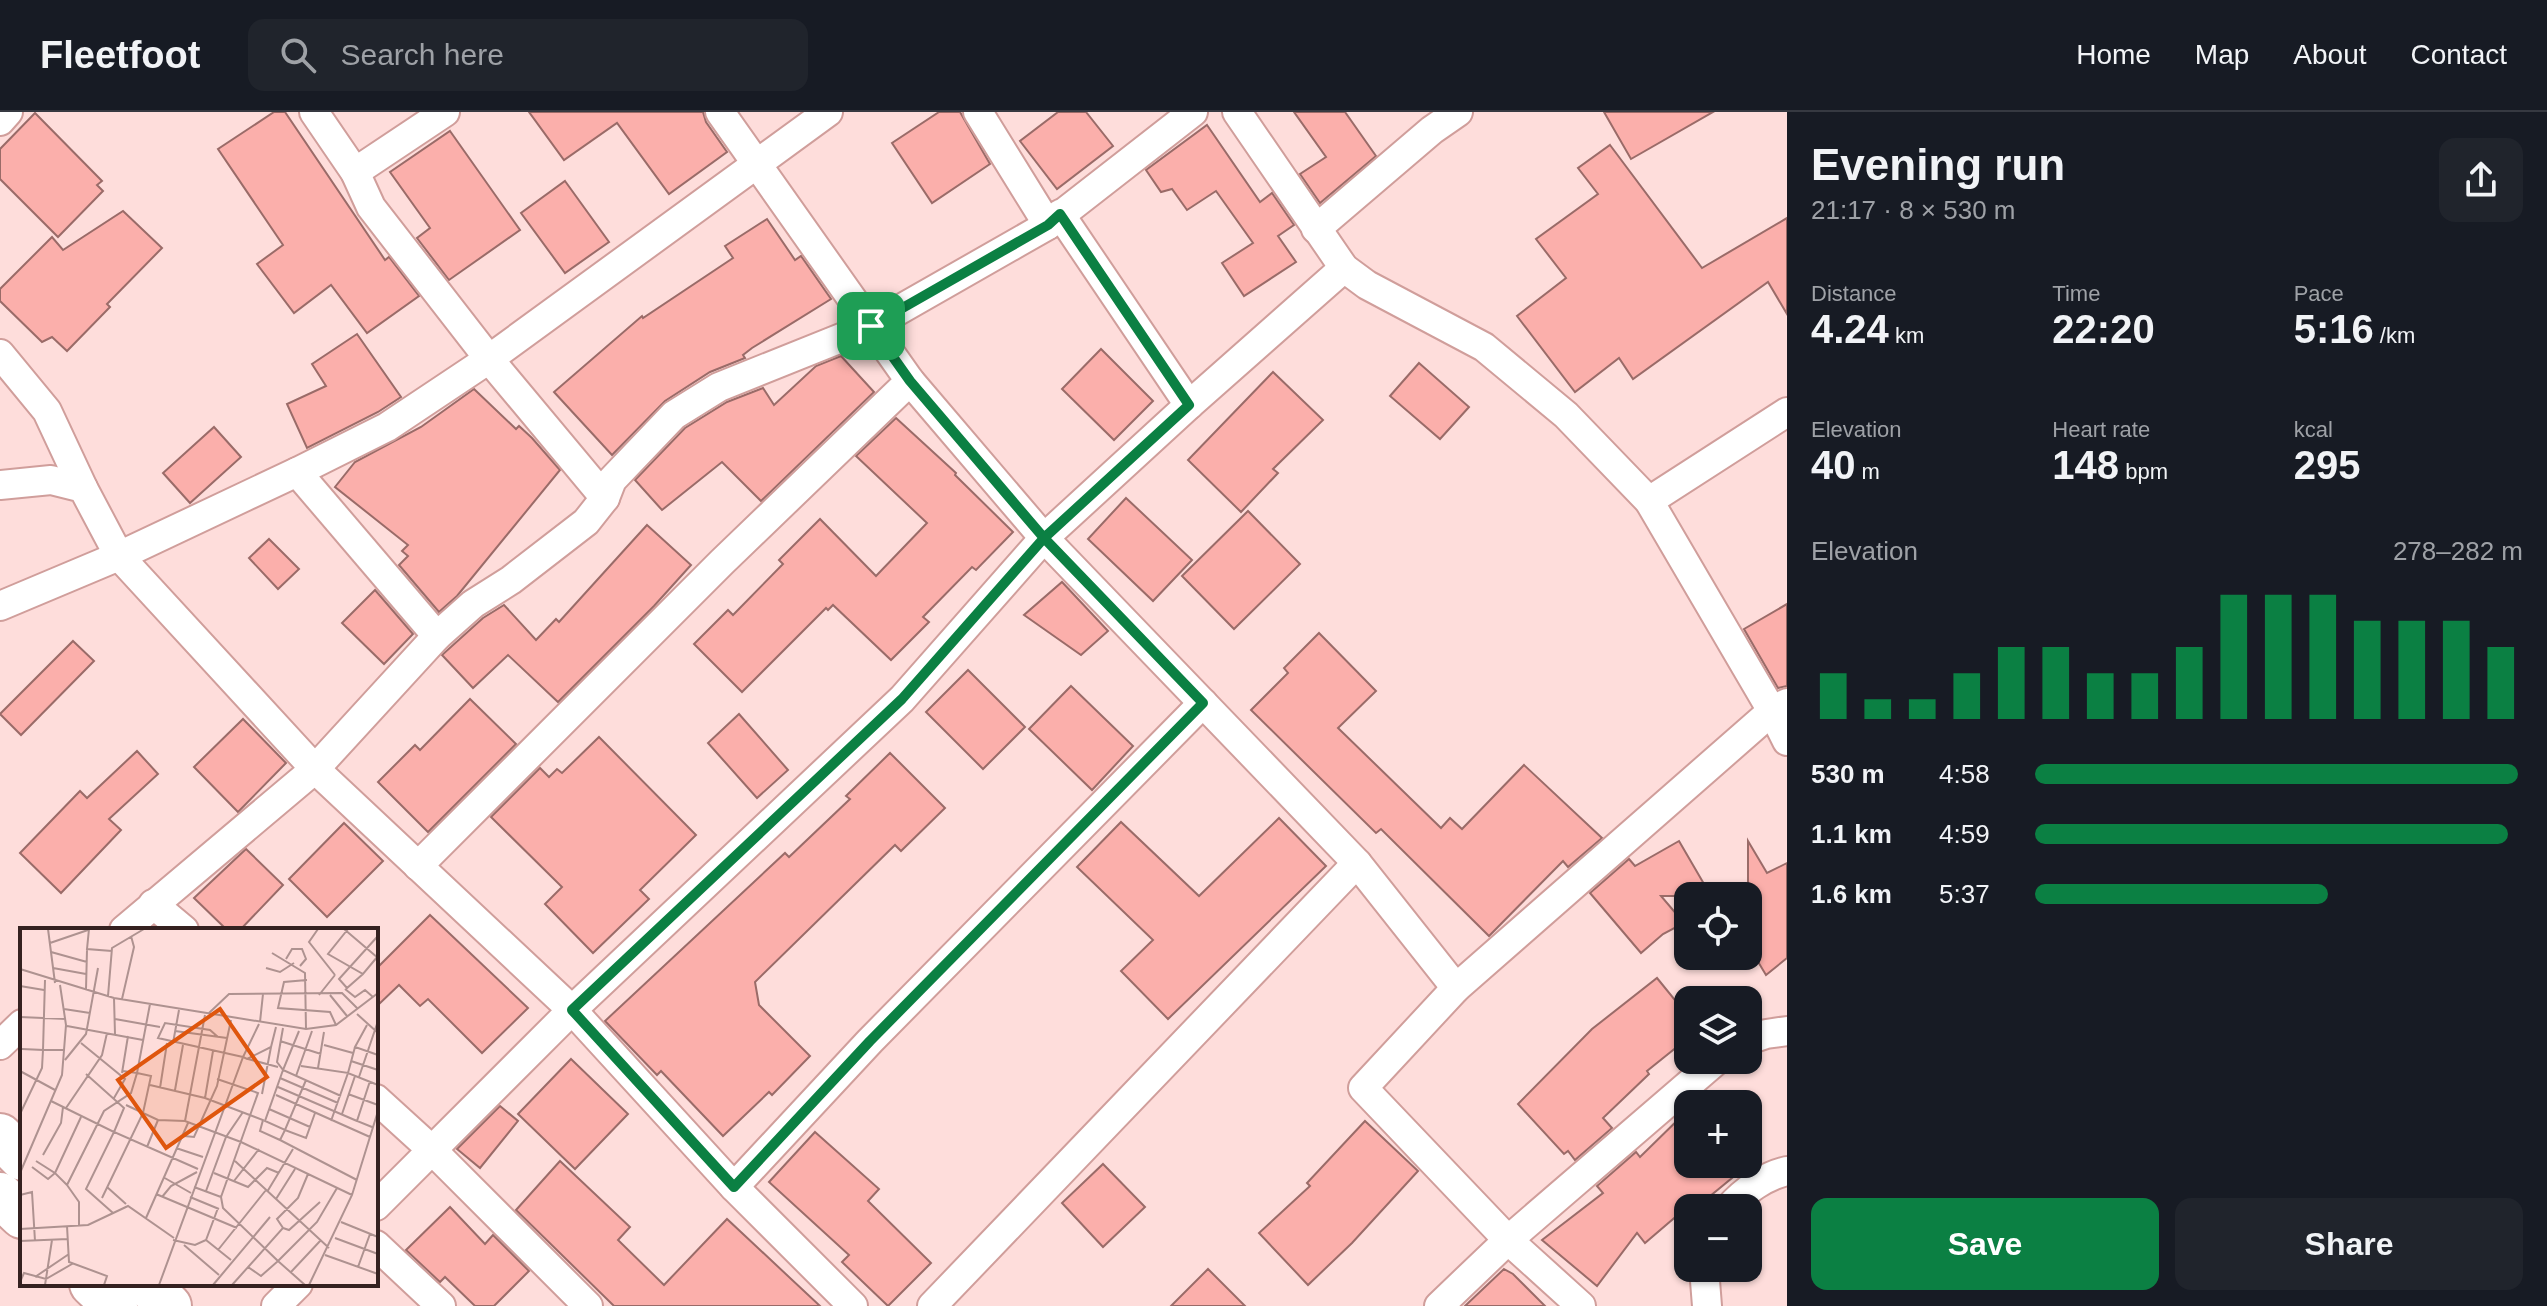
<!DOCTYPE html>
<meta charset="utf-8">
<style>
:root{--surface:#171b24;--page:#20242c;--text:#f1f3f6;--muted:#9ea1a6;--line:#363941;--accent:#0b8043}
body{margin:0;font-family:Arial,sans-serif;background:var(--page);color:var(--text);height:100vh;display:flex;flex-direction:column;font-size:30px;white-space:nowrap}
*{box-sizing:border-box;margin:0}
p{font-size:26px;color:var(--muted)}
.icon{flex:none;width:44px;height:44px;fill:none;stroke:currentColor;stroke-width:2;stroke-linecap:round;stroke-linejoin:round}
.map{position:relative;flex:1;overflow:hidden}
.sheet{display:flex;flex-direction:column;background:var(--surface);width:760px}
.sheet>*{flex:none}
.controls{position:absolute;left:1674px;top:770px;display:grid;gap:16px}
.controls a{display:grid;place-items:center;width:88px;height:88px;border-radius:16px;background:var(--surface);box-shadow:0 2px 6px #0004;font-size:40px}
.pin{position:absolute;display:grid;place-items:center;width:68px;height:68px;color:#fff;margin:-34px;border-radius:16px;box-shadow:0 4px 12px #0006}
.round{display:grid;place-items:center;flex:none;width:84px;height:84px;border-radius:16px;background:var(--page)}
.headline{display:flex;align-items:center;justify-content:space-between;height:136px;padding:0 24px}
h1{font-size:44px;font-weight:600;line-height:60px}
.stats{display:grid;grid-template-columns:repeat(3,1fr);gap:12px;height:136px;padding:8px 24px}
.stats div{display:grid;align-content:center}
.stats b{font-size:40px;font-weight:600}
.stats small{font-size:22px;font-weight:400}
.stats p{font-size:22px}
.chart{height:224px;padding:16px 24px}
.chart p{display:flex;justify-content:space-between}
.chart svg{width:100%;height:144px;margin-top:8px;stroke:var(--accent);stroke-width:6}
.primary-button{display:flex;gap:16px;margin-top:auto;padding:16px 24px}
.primary-button a{flex:1;height:92px;border-radius:16px;background:var(--accent);color:#fff;font-size:32px;font-weight:600;line-height:92px;text-align:center}
.primary-button a+a{background:var(--page);color:var(--text)}
ul{padding:0 24px;list-style:none;font-size:26px}
li{display:grid;grid-template-columns:128px 96px 1fr;align-items:center;height:60px}
li i{height:20px;border-radius:10px;background:var(--accent)}
header{display:flex;align-items:center;gap:48px;box-sizing:border-box;height:112px;padding:0 40px;background:var(--surface);border-bottom:2px solid var(--line)}
header strong{font-size:38px}
nav{display:flex;gap:44px;margin-inline-start:auto;font-size:28px}
.search{width:560px;height:72px;background:var(--page);display:flex;align-items:center;gap:20px;box-sizing:border-box;padding:0 28px;border-radius:16px;color:var(--muted);font-size:30px}
main{display:flex;flex:1;min-height:0}
.map>svg:first-child{display:block}
.building{fill:#fbafab;stroke:#9a6b68;stroke-width:2}
.lines{fill:none;stroke-linecap:round;stroke-linejoin:round}
.street-casing{stroke:#d09e9b;stroke-width:32}
.highway-casing{stroke:#d09e9b;stroke-width:48}
.street{stroke:#fff;stroke-width:28}
.highway{stroke:#fff;stroke-width:44}
.route-casing{stroke:#fff;stroke-width:16}
.route{stroke:#0b8043;stroke-width:10}
.inset-road{fill:none;stroke:#ae9290;stroke-width:2}
.view{fill:#df560d;fill-opacity:0.15;stroke:#df560d;stroke-width:4}
.inset-edge{fill:none;stroke:#352120;stroke-width:4}
</style>
<header>
<strong>Fleetfoot</strong>
<div class="search"><svg class="icon" aria-label="search" viewBox="0 0 24 24"><circle cx="10" cy="10" r="6"/><path d="M15 15l6 6"/></svg>Search here</div>
<nav><a>Home</a><a>Map</a><a>About</a><a>Contact</a></nav>
</header>
<main>
<div class="map">
<svg width="1787" height="1194" viewBox="0 0 1787 1194">
<rect width="100%" height="100%" fill="#fedddb"/>
<g class="building">
<polygon points="274,0 285,0 385,148 389,145 419,184 367,221 331,173 294,201 257,152 283,133 218,37"/>
<polygon points="529,0 703,0 706,10 727,40 669,82 617,11 564,48"/>
<polygon points="939,0 960,0 990,52 932,91 892,31"/>
<polygon points="1058,0 1086,0 1113,34 1057,77 1020,29"/>
<polygon points="1294,0 1345,0 1376,44 1320,91 1300,62 1326,45"/>
<polygon points="1604,0 1713,0 1631,47"/>
<polygon points="35,1 102,69 97,73 103,79 58,125 0,67 0,37"/>
<polygon points="1207,13 1260,90 1272,81 1294,113 1278,124 1296,150 1244,184 1222,151 1253,131 1216,79 1187,98 1172,77 1161,80 1146,58"/>
<polygon points="450,19 520,118 449,168 417,126 430,116 390,60"/>
<polygon points="1610,33 1702,156 1787,106 1787,202 1768,170 1633,267 1619,246 1575,280 1517,204 1566,166 1536,127 1598,82 1578,56"/>
<polygon points="565,69 609,130 565,161 521,101"/>
<polygon points="123,99 162,136 107,192 110,195 67,239 52,225 42,230 0,189 0,177 52,125 63,138"/>
<polygon points="767,107 795,148 801,144 831,187 752,236 743,243 745,246 710,260 665,289 612,343 554,280 642,204 643,206 733,146 725,134"/>
<polygon points="357,222 401,285 378,300 307,336 287,292 326,274 312,252"/>
<polygon points="1101,237 1153,289 1114,328 1062,277"/>
<polygon points="841,244 874,280 761,389 722,350 662,398 635,368 685,316 727,290 763,276 774,293 816,254"/>
<polygon points="1419,251 1469,295 1440,327 1390,284"/>
<polygon points="1273,260 1323,308 1273,357 1278,361 1241,400 1188,348"/>
<polygon points="474,277 516,317 519,314 532,326 560,358 457,484 439,500 399,453 408,444 402,439 408,433 335,375 355,350 421,315"/>
<polygon points="896,306 956,361 955,363 1013,420 976,458 972,455 923,505 929,510 891,548 833,493 828,498 826,496 742,580 694,532 728,498 733,503 783,452 779,448 820,407 876,464 927,411 856,344"/>
<polygon points="214,315 241,345 190,391 163,361"/>
<polygon points="1126,386 1192,448 1153,489 1088,427"/>
<polygon points="1248,399 1300,452 1234,517 1182,464"/>
<polygon points="647,413 691,453 654,494 558,590 508,543 473,576 442,543 483,506 504,493 536,528 556,507 559,510"/>
<polygon points="269,427 299,457 278,477 249,446"/>
<polygon points="1062,470 1108,519 1081,543 1024,503"/>
<polygon points="375,478 413,522 384,552 342,511"/>
<polygon points="1787,492 1787,574 1778,576 1744,517"/>
<polygon points="1319,521 1376,579 1338,616 1441,716 1450,706 1462,717 1524,653 1602,726 1568,755 1563,749 1489,824 1381,717 1376,721 1251,598 1288,561 1284,556"/>
<polygon points="73,529 94,549 21,623 0,602"/>
<polygon points="968,558 1025,615 983,657 926,600"/>
<polygon points="1071,574 1133,634 1092,678 1029,617"/>
<polygon points="470,587 516,632 428,720 378,670 415,633 420,638"/>
<polygon points="739,602 788,658 757,686 708,631"/>
<polygon points="243,607 286,651 238,700 194,655"/>
<polygon points="599,625 696,723 640,778 649,787 593,841 545,792 562,775 491,705 540,656 549,665 557,657 562,661"/>
<polygon points="137,639 158,662 109,707 121,718 61,781 20,741 80,679 87,686"/>
<polygon points="890,641 945,696 901,739 895,733 755,870 759,893 810,944 772,983 769,980 723,1024 661,959 657,963 605,909 785,741 789,745 850,687 846,684"/>
<polygon points="1279,706 1326,754 1168,907 1121,859 1153,828 1077,755 1121,710 1199,784"/>
<polygon points="344,711 383,749 327,805 289,767"/>
<polygon points="1679,729 1711,784 1661,784 1684,811 1663,822 1641,841 1590,781 1629,747 1635,754"/>
<polygon points="1748,729 1767,761 1787,751 1787,846 1766,863 1748,833"/>
<polygon points="246,737 283,773 240,818 227,818 194,786"/>
<polygon points="430,803 528,896 482,941 428,887 420,894 399,873 376,895 376,857"/>
<polygon points="1657,866 1688,904 1688,926 1647,959 1649,962 1603,1006 1612,1016 1575,1048 1568,1039 1564,1042 1518,992 1592,917"/>
<polygon points="571,947 628,1002 575,1057 518,1002"/>
<polygon points="500,994 518,1009 480,1056 457,1037"/>
<polygon points="1688,998 1688,1052 1749,1052 1704,1089 1700,1084 1645,1131 1637,1121 1597,1174 1542,1128 1603,1081 1597,1074 1636,1040 1640,1045"/>
<polygon points="1365,1009 1418,1059 1352,1131 1308,1173 1259,1121 1310,1074 1307,1071"/>
<polygon points="815,1020 879,1077 868,1089 931,1151 888,1194 842,1150 849,1143 769,1070"/>
<polygon points="560,1049 630,1115 618,1128 664,1173 727,1107 820,1194 614,1194 516,1098"/>
<polygon points="1103,1052 1145,1095 1103,1135 1062,1091"/>
<polygon points="450,1095 485,1132 493,1123 529,1159 494,1194 475,1194 445,1165 440,1170 406,1138"/>
<polygon points="1208,1157 1245,1194 1171,1194"/>
<polygon points="1504,1157 1513,1162 1545,1194 1465,1194"/>
</g>
<g class="lines">
<defs>
<g id="street">
<polyline points="314,0 355,60 371,95 489,247 605,386"/>
<polyline points="720,0 910,269 1044,426 1357,751 1456,876"/>
<polyline points="828,0 489,247 387,315 297,360 119,444 315,657 572,898 734,1075 853,1194"/>
<polyline points="978,0 1048,113"/>
<polyline points="1237,0 1344,156 1367,173 1484,235 1566,303 1649,389 1772,599 1787,629"/>
<polyline points="0,9 8,0"/>
<polyline points="355,60 445,0"/>
<polyline points="1060,102 1189,293"/>
<polyline points="1316,117 1432,18 1458,0"/>
<polyline points="0,242 47,299 83,376"/>
<polyline points="297,360 437,524"/>
<polyline points="0,373 51,368 83,376 119,444 0,494"/>
<polyline points="1649,389 1787,300"/>
<polyline points="418,754 722,450 910,269"/>
<polyline points="153,792 184,818"/>
<polyline points="124,818 315,657 437,524 473,492 511,468 586,410 605,386 612,368 674,303 719,275 871,214 1048,113 1193,0"/>
<polyline points="1748,928 1766,922 1787,919"/>
<polyline points="0,933 22,912"/>
<polyline points="376,987 432,1038 588,1194"/>
<polyline points="734,1075 870,929 1203,591"/>
<polyline points="376,1094 572,898 902,587 1044,426 1189,293 1344,156"/>
<path d="M 1729,1096 C 1744,1079 1765,1064 1787,1059"/>
<polyline points="376,1133 441,1194"/>
<polyline points="1704,1156 1707,1194"/>
<polyline points="276,1194 298,1172"/>
<polyline points="932,1194 1357,751"/>
<polyline points="1439,1194 1508,1128 1363,976 1456,876 1772,599 1787,591"/>
<polyline points="1581,1194 1508,1128 1717,948"/>
</g>
<g id="highway">
<polyline points="0,1024 22,1046"/>
<polyline points="0,1083 22,1104"/>
<polyline points="92,1172 115,1194"/>
<polyline points="147,1172 169,1194"/>
</g>
</defs>
<use href="#street" class="street-casing"/>
<use href="#highway" class="highway-casing"/>
<use href="#street" class="street"/>
<use href="#highway" class="highway"/>
</g>
<g class="lines">
<defs>
<polyline id="route" points="871,214 910,269 1044,426 902,587 572,898 734,1075 870,929 1203,591 1044,426 1189,293 1060,102 1048,113 871,214"/>
</defs>
<use href="#route" class="route-casing"/>
<use href="#route" class="route"/>
</g>
<g transform="translate(20 816)">
<rect width="358" height="358" fill="#fedddb"/>
<path class="inset-road" d="M 28,1 L 35,55M 69,1 L 67,21 L 92,23M 298,1 L 289,14 L 315,47M 324,1 L 358,30M 328,1 L 308,26 L 343,46 L 358,28M 30,15 L 68,2M 31,24 L 67,34M 252,25 L 285,45 L 286,101M 266,31 L 272,21 L 282,21 L 286,31 L 280,38M 33,40 L 66,46M 246,40 L 260,44 L 274,35M 0,41 L 94,70 L 286,101 L 316,97 L 358,65M 343,46 L 327,60 L 319,51 L 357,9M 25,52 L 23,122 L 45,122M 287,52 L 264,54 L 258,80 L 310,84 L 316,97M 0,58 L 24,62M 66,61 L 67,22M 325,61 L 335,69 L 345,62 L 353,69M 299,67 L 315,47M 310,67 L 327,88M 88,68 L 92,20 L 124,1M 94,70 L 95,106M 102,71 L 114,19 L 111,8M 44,81 L 70,85M 189,85 L 209,66 L 322,65 L 337,80M 337,86 L 358,105M 0,89 L 46,91M 95,91 L 140,99M 240,94 L 243,66M 239,96 L 223,129 L 227,131 L 251,119 L 256,99M 347,97 L 335,119 L 358,127M 47,98 L 123,112M 263,100 L 257,134 L 263,142 L 245,193 L 265,202 L 286,152M 155,103 L 207,110M 279,103 L 263,142 L 321,168M 260,113 L 301,126M 61,115 L 105,151 L 94,170M 153,115 L 159,82M 304,117 L 333,125M 228,131 L 258,139M 45,132 L 66,106 L 78,40M 331,133 L 358,142M 281,138 L 328,145 L 335,119M 298,140 L 304,104M 0,143 L 35,162M 102,145 L 108,108M 66,146 L 104,180 L 94,204 L 178,241M 276,148 L 292,103M 339,149 L 358,93M 260,150 L 318,175M 197,151 L 238,165 L 201,269 L 203,280 L 258,333 L 297,294 L 317,260M 350,153 L 337,193 L 352,199M 130,157 L 185,170 L 243,192 L 240,203 L 260,212M 258,159 L 337,193M 140,160 L 147,115M 155,162 L 163,117M 242,166 L 251,119M 328,166 L 358,177M 256,167 L 350,209M 185,170 L 193,123M 31,173 L 94,204 L 66,261 L 93,285M 106,177 L 138,192 L 165,193 L 221,214 L 332,267M 46,180 L 82,127 L 87,105M 249,181 L 290,199M 295,185 L 286,210 L 265,202 L 260,212 L 337,252M 0,186 L 22,140 L 23,122 L 2,121M 322,186 L 335,148M 165,193 L 185,87M 311,193 L 328,145 L 358,157M 164,208 L 174,209 L 197,158 L 211,92M 127,219 L 138,192M 156,220 L 183,229M 23,227 L 41,195 L 43,179M 16,233 L 35,245 L 61,189M 215,233 L 309,320M 12,239 L 28,251 L 35,245 L 47,257M 0,245 L 42,147 L 46,97 L 40,57M 194,245 L 228,259 L 247,240 L 259,245M 143,249 L 171,265M 214,253 L 239,221M 87,259 L 106,276M 174,259 L 201,269M 186,263 L 206,209 L 223,184M 247,264 L 273,221M 136,266 L 217,300M 0,267 L 12,264 L 15,313M 142,269 L 151,258 L 177,244M 170,269 L 199,281M 82,270 L 123,185 L 131,148 L 117,145 L 130,76M 256,271 L 275,241M 126,290 L 168,195M 321,294 L 358,309M 47,298 L 49,334 L 87,348 L 84,357M 59,298 L 59,274 L 47,257 L 84,183 L 111,165 L 117,145 L 103,143M 263,300 L 269,302 L 300,274M 0,301 L 68,297 L 108,278 L 154,310M 315,310 L 358,326M 153,312 L 175,317 L 186,312 L 198,280M 186,312 L 211,332M 0,313 L 48,311M 164,317 L 199,347M 198,322 L 246,262M 305,327 L 358,346M 228,339 L 241,348 L 258,333 L 285,357M 338,339 L 350,306M 271,344 L 301,312M 15,349 L 49,326M 0,354 L 4,345 L 26,351 L 52,336M 25,357 L 32,312M 139,357 L 223,129 L 138,110 L 145,95 L 190,102 L 198,109M 193,357 L 250,289M 212,357 L 263,300 L 257,291 L 278,270 L 288,246M 289,357 L 332,267 L 358,183"/>
<path class="view" d="M 200,81 L 247,149 L 146,220 L 98,152 Z"/>
<rect width="358" height="358" class="inset-edge"/>
</g>
</svg>
<div class="controls">
<a><svg class="icon" aria-label="locate" viewBox="0 0 24 24"><circle cx="12" cy="12" r="6"/><path d="M12 2v4M12 18v4M2 12h4M18 12h4"/></svg></a>
<a><svg class="icon" aria-label="layers" viewBox="0 0 24 24"><path d="M12 4l9 5-9 5-9-5zM3 14l9 5 9-5"/></svg></a>
<a>+</a>
<a>−</a>
</div>
<div class="pin" style="left:871px;top:214px;background:#1e9e55"><svg class="icon" aria-label="arrive" viewBox="0 0 24 24"><path d="M6 21V4h12l-3 4 3 4H6"/></svg></div>
</div>
<section class="sheet">
<div class="headline"><div><h1>Evening run</h1><p>21:17 · 8 × 530 m</p></div><a class="round"><svg class="icon" aria-label="share" viewBox="0 0 24 24"><path d="M12 15V3M7 8l5-5 5 5M5 13v7h14v-7"/></svg></a></div>
<div class="stats">
<div><p>Distance</p><b>4.24<small> km</small></b></div>
<div><p>Time</p><b>22:20</b></div>
<div><p>Pace</p><b>5:16<small> /km</small></b></div>
</div>
<div class="stats">
<div><p>Elevation</p><b>40<small> m</small></b></div>
<div><p>Heart rate</p><b>148<small> bpm</small></b></div>
<div><p>kcal</p><b>295</b></div>
</div>
<div class="chart"><p><span>Elevation</span>278–282 m</p>
<svg viewBox="0 0 160 44" preserveAspectRatio="none"><path d="M5 44V30M15 44V38M25 44V38M35 44V30M45 44V22M55 44V22M65 44V30M75 44V30M85 44V22M95 44V6M105 44V6M115 44V6M125 44V14M135 44V14M145 44V14M155 44V22"/></svg>
</div>
<ul>
<li><b>530 m</b>4:58<i style="width:99%"></i></li>
<li><b>1.1 km</b>4:59<i style="width:97%"></i></li>
<li><b>1.6 km</b>5:37<i style="width:60%"></i></li>
</ul>
<div class="primary-button"><a>Save</a><a>Share</a></div>
</section>
</main>
